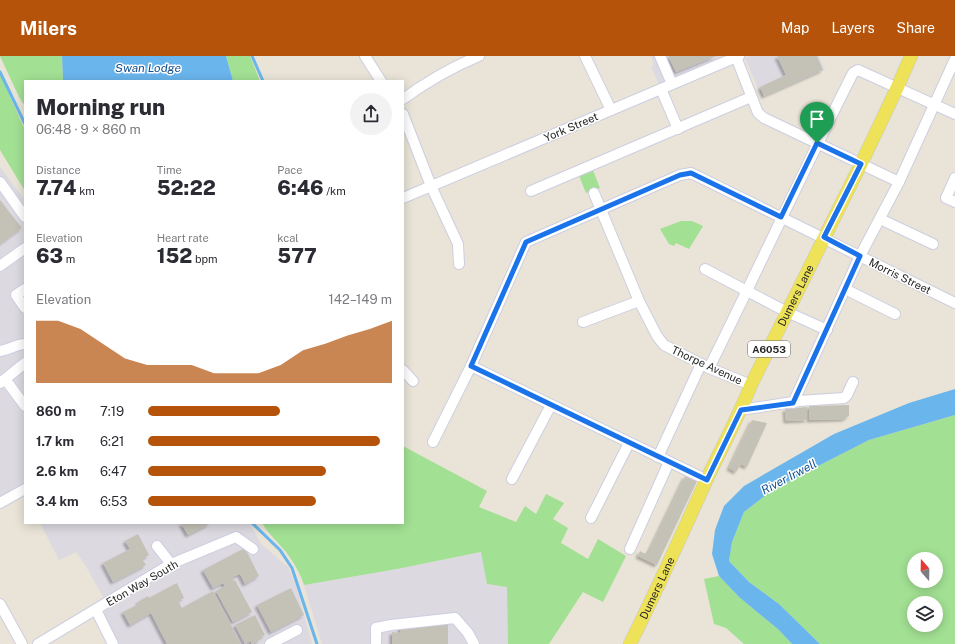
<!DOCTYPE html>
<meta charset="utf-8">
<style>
:root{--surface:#fff;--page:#f2f2f3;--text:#2b2b33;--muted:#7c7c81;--accent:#b45309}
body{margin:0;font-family:"Public Sans",sans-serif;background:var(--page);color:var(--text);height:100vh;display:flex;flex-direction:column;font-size:15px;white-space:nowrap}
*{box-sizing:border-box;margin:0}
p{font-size:13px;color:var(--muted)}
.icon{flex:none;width:22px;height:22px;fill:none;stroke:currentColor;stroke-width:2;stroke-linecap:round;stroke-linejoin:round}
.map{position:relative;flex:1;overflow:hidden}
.sheet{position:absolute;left:24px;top:24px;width:380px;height:444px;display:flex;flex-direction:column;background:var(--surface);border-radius:0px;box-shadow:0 2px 10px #0003}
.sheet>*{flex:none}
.needle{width:26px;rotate:340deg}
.controls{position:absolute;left:907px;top:496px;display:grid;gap:8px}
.controls a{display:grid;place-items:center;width:36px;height:36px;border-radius:50%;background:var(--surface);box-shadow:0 2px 10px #0003;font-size:20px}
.pin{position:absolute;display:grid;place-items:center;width:34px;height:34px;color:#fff;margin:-41px -17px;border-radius:50% 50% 50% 0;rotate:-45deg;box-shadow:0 0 4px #0007}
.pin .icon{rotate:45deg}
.round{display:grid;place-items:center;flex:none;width:42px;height:42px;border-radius:21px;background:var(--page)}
.summary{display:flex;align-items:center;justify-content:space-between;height:68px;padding:0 12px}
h1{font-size:22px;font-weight:800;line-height:30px}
.stats{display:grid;grid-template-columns:repeat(3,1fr);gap:6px;height:68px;padding:4px 12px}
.stats div{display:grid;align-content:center}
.stats b{font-size:20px;font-weight:800}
.stats small{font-size:11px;font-weight:400}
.stats p{font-size:11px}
.chart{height:112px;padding:8px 12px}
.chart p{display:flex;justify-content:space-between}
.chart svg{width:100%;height:72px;margin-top:4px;fill:var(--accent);opacity:.7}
ul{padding:0 12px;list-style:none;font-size:13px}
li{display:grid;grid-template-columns:64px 48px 1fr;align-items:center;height:30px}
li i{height:10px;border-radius:5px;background:var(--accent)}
header{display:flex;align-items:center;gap:24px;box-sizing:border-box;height:56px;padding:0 20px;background:var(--accent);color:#fff}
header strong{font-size:19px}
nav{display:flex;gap:22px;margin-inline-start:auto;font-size:14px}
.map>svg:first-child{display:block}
.industrial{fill:#dcd9e1}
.green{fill:#a2e093;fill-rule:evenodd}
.water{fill:#6ab5ec}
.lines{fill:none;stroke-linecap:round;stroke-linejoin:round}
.stream{stroke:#6ab5ec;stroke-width:3}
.building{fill:#c4c1b7;filter:url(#shadow)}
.minor-casing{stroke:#cdcee0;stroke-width:12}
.major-casing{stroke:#c7c7c7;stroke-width:14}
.minor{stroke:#fff;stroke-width:10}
.major{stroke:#eee258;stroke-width:13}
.route-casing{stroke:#fff;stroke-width:8}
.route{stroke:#1a73e8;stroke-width:5}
.labels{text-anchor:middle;stroke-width:3;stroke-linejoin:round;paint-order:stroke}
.shield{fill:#fff;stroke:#676767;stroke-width:1}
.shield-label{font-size:10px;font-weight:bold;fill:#262626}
.street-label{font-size:11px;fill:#262626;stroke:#fff}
.water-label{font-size:12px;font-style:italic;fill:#0e5093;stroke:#fff}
</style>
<header>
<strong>Milers</strong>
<nav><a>Map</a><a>Layers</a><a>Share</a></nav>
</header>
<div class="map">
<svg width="955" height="588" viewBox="0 0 955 588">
<defs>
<filter id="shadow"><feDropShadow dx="-2.5" dy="2.5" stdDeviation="1" flood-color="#0004"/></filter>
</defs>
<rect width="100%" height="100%" fill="#e9e4d7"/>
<g class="industrial">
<polygon points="651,0 723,0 659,28 651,11 654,9"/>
<polygon points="750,0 819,0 825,14 762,41 745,2"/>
<polygon points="0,111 25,144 25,428 0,442"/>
<polygon points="40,467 250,467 261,488 288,511 297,532 312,588 110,588 92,549 103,541 84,507 76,496 59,504"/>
<polygon points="482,496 487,528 507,531 508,588 322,588 304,529 397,513"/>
</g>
<g class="green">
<polygon points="0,0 62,0 63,24 65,25 25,25 25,50 19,41"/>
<polygon points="226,0 250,0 260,25 233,25"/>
<polygon points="0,18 25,74 25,135 0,94"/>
<polygon points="592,112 600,132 586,137 578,117"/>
<polygon points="681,165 692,165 703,170 689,193 676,187 674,190 669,188 660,173"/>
<path d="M 955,359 L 955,588 L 820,588 L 779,548 L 749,526 L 729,505 L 732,486 L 744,456 L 775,432 L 869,384 ZM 914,503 L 936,503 L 936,525 L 914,525 ZM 914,547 L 936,547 L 936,569 L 914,569 Z"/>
<path d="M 403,390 L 487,435 L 479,451 L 516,466 L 525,450 L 536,458 L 546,438 L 564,447 L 553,463 L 568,472 L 561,487 L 588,503 L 598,483 L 626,500 L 603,546 L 583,536 L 549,588 L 508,588 L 507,531 L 487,528 L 481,496 L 397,513 L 304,529 C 300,517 294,507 286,496 C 278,486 269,479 262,467 L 403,467 Z"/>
<polygon points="719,520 739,541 779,574 792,588 744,588 726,572 714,568 704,523"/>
</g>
<g class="water">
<polygon points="62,0 226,0 233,25 65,25 63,24"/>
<polygon points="955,333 955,359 869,384 775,432 744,456 732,486 729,505 749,526 779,548 820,588 792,588 779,574 739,541 719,520 712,498 715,474 724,450 744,430 834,378 909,347"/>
</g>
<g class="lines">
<g class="stream">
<polyline points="252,0 263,25"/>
<polyline points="0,16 25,68"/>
<polyline points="252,467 280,494 292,512 317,588"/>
</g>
</g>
<g class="building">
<polygon points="668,0 716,0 676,16"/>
<polygon points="777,0 817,0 823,14 764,40 760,31 786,19"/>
<polygon points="0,144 22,172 0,188"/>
<polygon points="849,349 849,360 844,363 809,364 809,350"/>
<polygon points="807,351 807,364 786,365 785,353"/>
<polygon points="752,364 767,367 747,411 741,408 736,416 729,412"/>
<polygon points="685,420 697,425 657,509 638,500 640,495 645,498 647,495 649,495"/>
<polygon points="181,467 211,467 188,479"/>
<polygon points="138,478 149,499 142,503 146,509 113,526 103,507 130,493 125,485"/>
<polygon points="245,492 259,520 245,528 240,518 232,521 234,525 235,524 252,556 233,566 216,535 225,530 223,527 213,532 203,514"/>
<polygon points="177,527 184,542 178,545 182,552 213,535 241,588 167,588 151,557 130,569 123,556 139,548 138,546 148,540 149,542"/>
<polygon points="291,532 304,559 271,576 257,549"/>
<polygon points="255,559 265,579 259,582 260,584 252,588 251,585 245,588 235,569"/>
<polygon points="448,567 448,588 392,588 392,576 400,577 400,571"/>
</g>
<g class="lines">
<defs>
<g id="minor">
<polyline points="365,0 381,25"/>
<polyline points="585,0 611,54"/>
<polyline points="660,0 672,28"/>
<polyline points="736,1 758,57 764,62 899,126"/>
<polyline points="661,33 678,73"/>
<path d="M 403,43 C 428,25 450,12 479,0"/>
<polyline points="403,58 431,130 458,188 459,208"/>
<polyline points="955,122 946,142 955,146"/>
<polyline points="0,126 25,161"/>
<polyline points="531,135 751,41"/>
<polyline points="594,137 639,245 657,280 664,289 709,312 751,329"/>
<polyline points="403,142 739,0"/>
<polyline points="880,163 933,188"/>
<polyline points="0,210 25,192"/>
<polyline points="705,213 787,256 827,274"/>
<polyline points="25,233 16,239 25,252"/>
<polyline points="845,233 895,258"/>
<polyline points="583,266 639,245"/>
<path d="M 0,295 C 8,294 17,288 25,288"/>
<polyline points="471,310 707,424"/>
<path d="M 709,312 C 758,214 803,115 853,17 L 858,14 L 955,58"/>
<polyline points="403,314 413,325"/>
<polyline points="5,323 25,350"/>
<polyline points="0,327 25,307"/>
<polyline points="793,347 860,200 899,126 955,3"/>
<polyline points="741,354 799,345 844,342 847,339 853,326"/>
<polyline points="433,386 471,310 526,186 680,119 691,117 955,247"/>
<polyline points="658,401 701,308"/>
<polyline points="512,423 551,349"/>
<polyline points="0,447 25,433"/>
<polyline points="591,462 629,387"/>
<polyline points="157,490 171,508"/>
<polyline points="630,493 669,406"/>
<polyline points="0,548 22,588"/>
<polyline points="96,554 113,588"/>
<polyline points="38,588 171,508 236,481 253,493"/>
<polyline points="270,588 297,574"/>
<polyline points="376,588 376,572 391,569 455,562 468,577 474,588"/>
</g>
<g id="major">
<path id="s1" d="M 630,588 C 657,534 681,480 706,425 C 721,393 738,362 751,329 L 861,108 L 897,32 L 911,0"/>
</g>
</defs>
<use href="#minor" class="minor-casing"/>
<use href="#major" class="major-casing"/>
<use href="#minor" class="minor"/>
<use href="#major" class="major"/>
</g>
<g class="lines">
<defs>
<polygon id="route" points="817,87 861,108 824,181 860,200 793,347 741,354 707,424 471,310 526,186 680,119 691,117 781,161"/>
</defs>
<use href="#route" class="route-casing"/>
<use href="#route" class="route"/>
</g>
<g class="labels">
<rect class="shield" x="748" y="285" width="42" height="16" rx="3"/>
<g class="shield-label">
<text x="769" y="297">A6053</text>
</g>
<g class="street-label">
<text transform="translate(571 71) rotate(-23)" y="4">York Street</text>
<text transform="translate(900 220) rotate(26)" y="4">Morris Street</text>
<text dy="4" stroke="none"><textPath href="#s1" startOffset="386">Dumers Lane</textPath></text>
<text transform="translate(707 309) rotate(25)" y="4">Thorpe Avenue</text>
<text transform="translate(142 527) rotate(-30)" y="4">Eton Way South</text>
<text dy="4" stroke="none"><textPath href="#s1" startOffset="62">Dumers Lane</textPath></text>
</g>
<g class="water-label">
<text x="148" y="16">Swan Lodge</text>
<text transform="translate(789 421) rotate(-28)" y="4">River Irwell</text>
</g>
</g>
</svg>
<div class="controls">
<a><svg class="needle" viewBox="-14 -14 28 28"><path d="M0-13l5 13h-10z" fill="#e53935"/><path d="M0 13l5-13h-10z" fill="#7c7c81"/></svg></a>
<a><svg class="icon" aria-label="layers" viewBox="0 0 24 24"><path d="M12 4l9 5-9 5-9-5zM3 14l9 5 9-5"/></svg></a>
</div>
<div class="pin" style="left:817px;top:87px;background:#1e9e55"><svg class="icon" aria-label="arrive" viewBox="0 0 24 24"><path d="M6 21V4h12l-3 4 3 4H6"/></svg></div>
<section class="sheet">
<div class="summary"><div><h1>Morning run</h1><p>06:48 · 9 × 860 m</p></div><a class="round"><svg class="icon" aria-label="share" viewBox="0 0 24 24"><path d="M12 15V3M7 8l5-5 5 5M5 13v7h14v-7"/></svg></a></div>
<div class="stats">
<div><p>Distance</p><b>7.74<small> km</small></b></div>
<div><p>Time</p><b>52:22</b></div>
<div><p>Pace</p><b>6:46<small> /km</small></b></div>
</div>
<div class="stats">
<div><p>Elevation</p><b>63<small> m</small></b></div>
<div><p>Heart rate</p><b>152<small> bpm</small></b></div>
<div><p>kcal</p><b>577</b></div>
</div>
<div class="chart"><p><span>Elevation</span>142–149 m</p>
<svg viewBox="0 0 160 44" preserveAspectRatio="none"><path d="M0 44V6L10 6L20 11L30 20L40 29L50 33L60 33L70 33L80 38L90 38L100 38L110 33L120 24L130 20L140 15L150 11L160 6V44z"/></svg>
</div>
<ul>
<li><b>860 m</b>7:19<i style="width:54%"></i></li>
<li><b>1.7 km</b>6:21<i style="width:95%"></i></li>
<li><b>2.6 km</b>6:47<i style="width:73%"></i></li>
<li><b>3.4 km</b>6:53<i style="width:69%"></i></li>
</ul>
</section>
</div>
